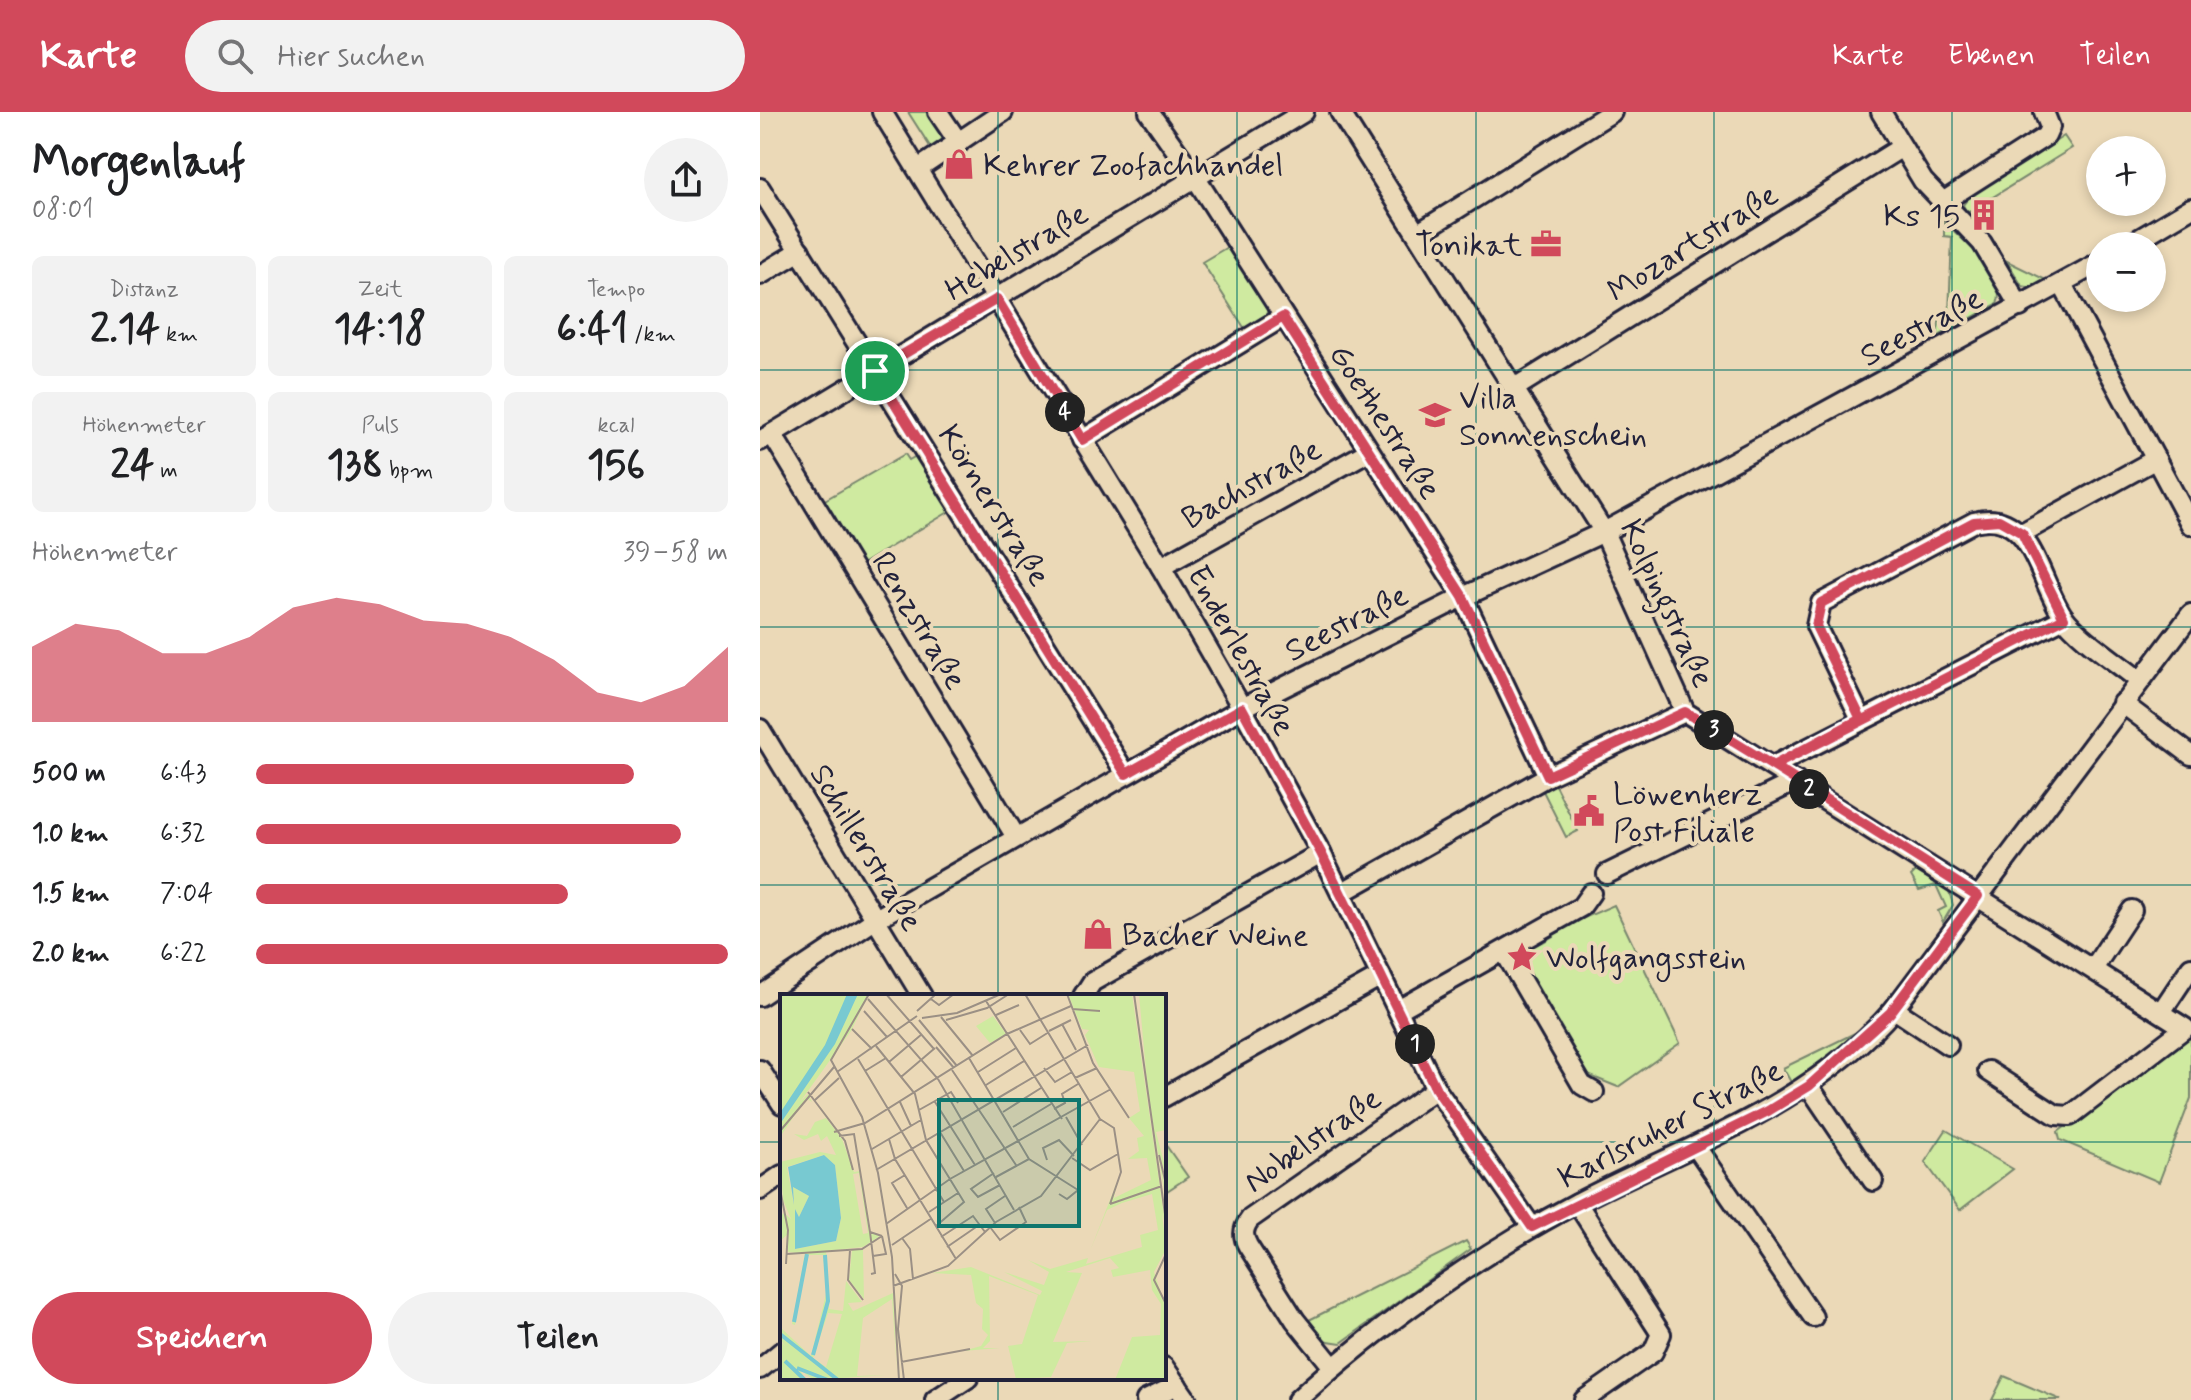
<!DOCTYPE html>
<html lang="de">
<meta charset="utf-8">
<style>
:root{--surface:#fff;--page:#f2f2f2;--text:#202124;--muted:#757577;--accent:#d1495b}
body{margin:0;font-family:Mynerve,sans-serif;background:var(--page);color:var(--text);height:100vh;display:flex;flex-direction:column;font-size:30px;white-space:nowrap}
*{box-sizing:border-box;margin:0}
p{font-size:26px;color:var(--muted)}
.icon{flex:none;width:44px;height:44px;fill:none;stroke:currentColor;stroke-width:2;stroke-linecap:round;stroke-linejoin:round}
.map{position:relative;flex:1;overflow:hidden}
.panel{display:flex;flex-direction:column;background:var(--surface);width:760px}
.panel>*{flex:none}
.controls{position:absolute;left:1326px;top:24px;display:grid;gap:16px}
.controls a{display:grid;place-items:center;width:80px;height:80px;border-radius:50%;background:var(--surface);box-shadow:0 4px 12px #0003;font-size:40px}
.pin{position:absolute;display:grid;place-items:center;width:68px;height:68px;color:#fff;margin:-34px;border:4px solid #fff;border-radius:50%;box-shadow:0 2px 8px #0007}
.km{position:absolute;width:40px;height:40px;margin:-20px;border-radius:50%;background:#222;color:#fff;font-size:22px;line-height:40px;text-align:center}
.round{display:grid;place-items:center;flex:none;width:84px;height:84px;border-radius:42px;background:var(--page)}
.head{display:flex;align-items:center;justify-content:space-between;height:136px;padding:0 32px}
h1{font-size:44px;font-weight:700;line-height:60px}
.figures{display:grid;grid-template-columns:repeat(3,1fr);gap:12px;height:136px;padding:8px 32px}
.figures div{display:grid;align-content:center;border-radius:12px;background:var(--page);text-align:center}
.figures b{font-size:40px;font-weight:700}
.figures small{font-size:22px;font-weight:400}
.figures p{font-size:22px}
.chart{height:224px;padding:16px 32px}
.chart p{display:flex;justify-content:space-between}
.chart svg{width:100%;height:144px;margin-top:8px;fill:var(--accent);opacity:.7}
.button{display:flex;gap:16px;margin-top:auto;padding:16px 32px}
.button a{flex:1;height:92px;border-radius:48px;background:var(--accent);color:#fff;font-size:32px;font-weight:700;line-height:92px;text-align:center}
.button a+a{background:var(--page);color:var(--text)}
ul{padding:0 32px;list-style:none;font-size:26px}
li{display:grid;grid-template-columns:128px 96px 1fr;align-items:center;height:60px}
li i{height:20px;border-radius:10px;background:var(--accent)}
header{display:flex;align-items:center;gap:48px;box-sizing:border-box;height:112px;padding:0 40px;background:var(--accent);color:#fff}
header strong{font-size:38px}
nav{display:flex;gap:44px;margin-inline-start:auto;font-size:28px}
.search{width:560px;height:72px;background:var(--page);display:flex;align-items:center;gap:20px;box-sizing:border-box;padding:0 28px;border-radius:44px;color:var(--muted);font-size:30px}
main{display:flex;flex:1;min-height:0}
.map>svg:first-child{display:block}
.green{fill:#cfeaa0;stroke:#78866e;stroke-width:2}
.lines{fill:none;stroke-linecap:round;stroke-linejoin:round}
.minor-casing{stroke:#22223b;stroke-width:24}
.minor{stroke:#ebd9b7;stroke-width:18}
.route-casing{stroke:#fff;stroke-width:16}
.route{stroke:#d1495b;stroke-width:10}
.grid{fill:none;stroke:#0f766e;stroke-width:2;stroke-opacity:0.55}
.labels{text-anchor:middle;stroke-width:8;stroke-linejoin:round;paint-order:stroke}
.poi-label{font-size:32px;fill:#22223b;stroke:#ebd9b7;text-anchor:start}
.street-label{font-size:32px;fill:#22223b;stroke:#ebd9b7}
.inset-river{fill:none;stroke:#78c9d1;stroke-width:4}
.inset-road{fill:none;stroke:#9b9085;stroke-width:2}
.view{fill:#0f766e;fill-opacity:0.15;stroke:#0f766e;stroke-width:4}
.inset-edge{fill:none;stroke:#22223b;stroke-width:4}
</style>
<header>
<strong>Karte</strong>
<div class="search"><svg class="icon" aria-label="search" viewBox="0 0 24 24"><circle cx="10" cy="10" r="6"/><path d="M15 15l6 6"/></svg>Hier suchen</div>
<nav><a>Karte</a><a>Ebenen</a><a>Teilen</a></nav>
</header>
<main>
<section class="panel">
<div class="head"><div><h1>Morgenlauf</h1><p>08:01</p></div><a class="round"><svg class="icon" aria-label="share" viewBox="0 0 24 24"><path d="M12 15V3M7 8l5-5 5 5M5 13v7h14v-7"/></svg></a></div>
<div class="figures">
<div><p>Distanz</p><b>2.14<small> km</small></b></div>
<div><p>Zeit</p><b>14:18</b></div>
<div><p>Tempo</p><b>6:41<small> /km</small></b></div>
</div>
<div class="figures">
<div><p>Höhenmeter</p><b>24<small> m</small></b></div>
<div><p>Puls</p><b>138<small> bpm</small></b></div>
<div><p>kcal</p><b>156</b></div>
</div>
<div class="chart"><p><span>Höhenmeter</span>39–58 m</p>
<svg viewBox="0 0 160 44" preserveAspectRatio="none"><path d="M0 44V21L10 14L20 16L30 23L40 23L50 18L60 9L70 6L80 8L90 13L100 14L110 18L120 25L130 35L140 38L150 33L160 21V44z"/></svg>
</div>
<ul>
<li><b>500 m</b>6:43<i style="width:80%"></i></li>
<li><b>1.0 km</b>6:32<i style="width:90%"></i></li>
<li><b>1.5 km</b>7:04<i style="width:66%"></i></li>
<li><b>2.0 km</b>6:22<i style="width:100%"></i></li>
</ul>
<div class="button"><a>Speichern</a><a>Teilen</a></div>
</section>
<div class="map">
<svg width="1431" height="1288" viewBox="0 0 1431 1288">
<rect width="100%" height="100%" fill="#ebd9b7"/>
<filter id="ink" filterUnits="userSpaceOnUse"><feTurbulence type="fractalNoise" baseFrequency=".0125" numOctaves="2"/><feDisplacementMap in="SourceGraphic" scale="16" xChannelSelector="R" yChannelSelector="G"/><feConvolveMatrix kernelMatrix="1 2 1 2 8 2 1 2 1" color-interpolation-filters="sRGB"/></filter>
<g filter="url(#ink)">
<g class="green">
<polygon points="148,0 173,0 190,24 171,36"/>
<polygon points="1304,24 1312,36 1207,101 1203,93 1210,84"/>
<path d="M 1184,110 C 1201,126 1249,165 1237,192 L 1177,225 L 1180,203 L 1189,203 L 1192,125 L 1184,124 Z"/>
<polygon points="469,134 508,195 506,205 485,217 442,150"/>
<polygon points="1247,149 1288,169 1273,176 1262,174"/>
<polygon points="145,342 149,348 158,343 192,398 102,452 63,389"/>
<polygon points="794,671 818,719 806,725 782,677"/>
<polygon points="1156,759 1189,779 1193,793 1183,810 1178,799 1186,795 1176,773 1159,778 1151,764"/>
<polygon points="854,793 920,931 858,975 823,961 753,841 780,827 783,830 793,824 791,820"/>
<polygon points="1097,920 1032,972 1023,956"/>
<polygon points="1431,921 1431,986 1399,1070 1300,1028 1298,1020"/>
<polygon points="1186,1018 1253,1057 1200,1098 1165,1050"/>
<polygon points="405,1032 428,1065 404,1081 404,1033"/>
<polygon points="706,1129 711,1137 581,1231 562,1228 549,1208"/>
<polygon points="1244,1264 1301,1288 1232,1288"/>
</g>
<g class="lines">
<defs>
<g id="minor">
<polyline points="122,0 401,455 482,596 561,741 676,977 772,1115"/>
<polyline points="178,0 199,31"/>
<polyline points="389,0 435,65 703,485 788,664"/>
<polyline points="580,0 844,420 925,600 1425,916 1310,1004 1296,1003 1228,959"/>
<polyline points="1121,0 1163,69 1222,131 1260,195"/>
<polyline points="158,57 243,0"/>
<polyline points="0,76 366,662"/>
<polyline points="1181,91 1286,24 1290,15 1284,0"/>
<polyline points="657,122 852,0"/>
<polyline points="1367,134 1431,96"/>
<polyline points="0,163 40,139"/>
<polyline points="1302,172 1431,413"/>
<polyline points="753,277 1142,35"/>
<polyline points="12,322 256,725"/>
<polyline points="322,328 523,205"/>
<polyline points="0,329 544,0"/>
<polyline points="1262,421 1396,347"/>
<polyline points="401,455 609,339"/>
<polyline points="1362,591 1431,643"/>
<path d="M 1101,607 L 1056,514 L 1061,491 L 1214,410 C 1272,395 1278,468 1303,504 C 1319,526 1358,551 1380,569"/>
<polyline points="0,617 162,884"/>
<polyline points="1013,654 1304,506"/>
<polyline points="847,762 1036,669"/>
<polyline points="581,781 788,664 925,600"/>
<polyline points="744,839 822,973 834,980"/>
<polyline points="1333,857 1372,798"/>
<polyline points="0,884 116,807 482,596 703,485 844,420 1340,150"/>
<polyline points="323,884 332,870 561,741"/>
<polyline points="1134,897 1188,933"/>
<polyline points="638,898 821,795 831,781"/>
<polyline points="1401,900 1431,855"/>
<polyline points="0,958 22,992"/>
<polyline points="1049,974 1113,1069"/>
<polyline points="404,985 621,864"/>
<polyline points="936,1035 1053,1205"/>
<polyline points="0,1078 22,1063"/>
<polyline points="817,1091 901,1222 893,1240 824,1288"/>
<polyline points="404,1255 427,1288"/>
<path d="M 573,1255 L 535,1208 L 488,1134 C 482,1124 483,1116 490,1107 L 676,977"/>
<polyline points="0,1257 22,1239"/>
<polyline points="175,1288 208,1266"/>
<polyline points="386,1288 417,1273"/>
<path d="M 537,1288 C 615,1216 721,1141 815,1092 C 927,1033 1048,996 1134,897 L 1431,502"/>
</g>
</defs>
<use href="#minor" class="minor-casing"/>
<use href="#minor" class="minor"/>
</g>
</g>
<g class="lines" filter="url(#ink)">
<defs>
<polyline id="route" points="115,259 366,662 482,596 561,741 676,977 772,1115 1008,999 1049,974 1130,901 1218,784 1013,654 1304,506 1262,421 1239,408 1214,410 1061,491 1056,514 1101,607 1013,654 925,600 788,664 703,485 523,205 322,328 237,187 115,259"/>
</defs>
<use href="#route" class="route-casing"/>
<use href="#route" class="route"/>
</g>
<path class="grid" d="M 238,0 L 238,884M 477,0 L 477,1288M 716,0 L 716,1288M 954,0 L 954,1288M 1192,0 L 1192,1288M 0,258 L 1431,258M 0,515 L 1431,515M 0,773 L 1431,773M 0,1030 L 22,1030M 404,1030 L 1431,1030M 238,1266 L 238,1288"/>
<defs>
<symbol id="shop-bare" viewBox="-9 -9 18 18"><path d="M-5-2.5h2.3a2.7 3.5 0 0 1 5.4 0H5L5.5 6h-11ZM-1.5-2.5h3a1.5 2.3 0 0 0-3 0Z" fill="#d1495b" stroke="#ebd9b7" stroke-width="2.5" paint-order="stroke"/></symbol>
<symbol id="building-bare" viewBox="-9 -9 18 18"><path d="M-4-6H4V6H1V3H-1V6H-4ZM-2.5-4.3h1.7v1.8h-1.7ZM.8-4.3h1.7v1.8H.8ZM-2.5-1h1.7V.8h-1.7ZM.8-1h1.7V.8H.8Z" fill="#d1495b" stroke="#ebd9b7" stroke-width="2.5" paint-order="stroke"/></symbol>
<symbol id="office-bare" viewBox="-9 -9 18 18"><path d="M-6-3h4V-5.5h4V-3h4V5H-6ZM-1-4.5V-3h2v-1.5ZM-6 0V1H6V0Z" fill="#d1495b" stroke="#ebd9b7" stroke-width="2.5" paint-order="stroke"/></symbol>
<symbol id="school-bare" viewBox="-9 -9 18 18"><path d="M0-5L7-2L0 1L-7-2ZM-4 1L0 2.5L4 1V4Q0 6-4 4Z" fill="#d1495b" stroke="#ebd9b7" stroke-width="2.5" paint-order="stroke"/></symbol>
<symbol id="civic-bare" viewBox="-9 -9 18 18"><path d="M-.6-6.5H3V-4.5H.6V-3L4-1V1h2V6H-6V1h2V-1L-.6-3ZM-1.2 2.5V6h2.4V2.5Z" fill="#d1495b" stroke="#ebd9b7" stroke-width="2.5" paint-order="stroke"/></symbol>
<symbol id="sight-bare" viewBox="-9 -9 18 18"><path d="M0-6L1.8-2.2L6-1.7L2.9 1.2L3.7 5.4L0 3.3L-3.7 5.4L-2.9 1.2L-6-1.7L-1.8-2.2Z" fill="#d1495b" stroke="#ebd9b7" stroke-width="2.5" paint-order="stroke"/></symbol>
</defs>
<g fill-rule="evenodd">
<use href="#shop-bare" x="177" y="30" width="44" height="44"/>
<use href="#building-bare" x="1202" y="81" width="44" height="44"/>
<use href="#office-bare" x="764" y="110" width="44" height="44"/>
<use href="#school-bare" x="653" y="281" width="44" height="44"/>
<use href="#civic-bare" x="807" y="677" width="44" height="44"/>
<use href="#shop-bare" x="316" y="800" width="44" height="44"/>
<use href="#sight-bare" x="740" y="823" width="44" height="44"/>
</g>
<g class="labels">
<g class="poi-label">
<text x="223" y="63">Kehrer Zoofachhandel</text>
<text x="1200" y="114" text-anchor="end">Ks 15</text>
<text x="762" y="143" text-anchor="end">Tonikat</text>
<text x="699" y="296">Villa<tspan x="699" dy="37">Sonnenschein</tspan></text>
<text x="853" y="692">Löwenherz<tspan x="853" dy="37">Post Filiale</tspan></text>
<text x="362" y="833">Bacher Weine</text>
<text x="786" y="856">Wolfgangsstein</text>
</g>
<g class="street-label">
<text transform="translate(932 130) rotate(-32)" y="11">Mozartstraße</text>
<text transform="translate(256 139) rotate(-31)" y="11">Hebelstraße</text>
<text transform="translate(1161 214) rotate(-28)" y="11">Seestraße</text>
<text transform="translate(626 309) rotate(57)" y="11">Goethestraße</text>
<text transform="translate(491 371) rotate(-29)" y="11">Bachstraße</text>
<text transform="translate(235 393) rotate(58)" y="11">Körnerstraße</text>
<text transform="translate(908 491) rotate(65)" y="11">Kolpingstraße</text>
<text transform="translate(160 508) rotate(59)" y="11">Renzstraße</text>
<text transform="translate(586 510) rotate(-27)" y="11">Seestraße</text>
<text transform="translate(482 538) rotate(61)" y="11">Enderlestraße</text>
<text transform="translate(107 735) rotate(59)" y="11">Schillerstraße</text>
<text transform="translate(910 1011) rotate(-27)" y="11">Karlsruher Straße</text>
<text transform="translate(552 1027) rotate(-35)" y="11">Nobelstraße</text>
</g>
</g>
<g transform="translate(20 882)">
<rect width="386" height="386" fill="#ebd9b7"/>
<path d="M 0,0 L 89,0 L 71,37 L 20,108 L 28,100 L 32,108 L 26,104 L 0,143 ZM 288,0 L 352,0 L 386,234 L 382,219 L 386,255 L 374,278 L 386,314 L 384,386 L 335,386 L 352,343 L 380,341 L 381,310 L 372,296 L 370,276 L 333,283 L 331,276 L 339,274 L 330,264 L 286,278 L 302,279 L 273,348 L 312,347 L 287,349 L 271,383 L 236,385 L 228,352 L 242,350 L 258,301 L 209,282 L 210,347 L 203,354 L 220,354 L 183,357 L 201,352 L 208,341 L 202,335 L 203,315 L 196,309 L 191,281 L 152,279 L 191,273 L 260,301 L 262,297 L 224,278 L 264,291 L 269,278 L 248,266 L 270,275 L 308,264 L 306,270 L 362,253 L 360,241 L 378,236 L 372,200 L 342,209 L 327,216 L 310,257 L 337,188 L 334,204 L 371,186 L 367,164 L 348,165 L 359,157 L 357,144 L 364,142 L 349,124 L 360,117 L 354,78 L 319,73 L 305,41 L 309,36 L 302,35 ZM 359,0 L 386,0 L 386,136 L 376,138 L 386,176 L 386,183 L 381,166 L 386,208 L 368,99 ZM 213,22 L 226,40 L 210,49 L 196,32 ZM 46,124 L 62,145 L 74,178 L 80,177 L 89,238 L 100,242 L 83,253 L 46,257 L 49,315 L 63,317 L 66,287 L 82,308 L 68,309 L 73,317 L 113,299 L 117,378 L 112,305 L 83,324 L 77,382 L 106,381 L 34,386 L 20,376 L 26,386 L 0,386 L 0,347 L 5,352 L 0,345 L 0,325 L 5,277 L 0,333 L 31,362 L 47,296 L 43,261 L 27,261 L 15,331 L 12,330 L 25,260 L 8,258 L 8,240 L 0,247 L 0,223 L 4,219 L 11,225 L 3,206 L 0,168 L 40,158 L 56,161 L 47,142 L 41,147 L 38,140 L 24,146 L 14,140 L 27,142 L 35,128 ZM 44,161 L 55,171 L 61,224 L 56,247 L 15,255 L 15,215 L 19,223 L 29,202 L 13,193 L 14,211 L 7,173 ZM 79,179 L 88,239 L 83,240 L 73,180 ZM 48,319 L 62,320 L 46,373 L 33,364 ZM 72,256 L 83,256 L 84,305 L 69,286 Z" fill="#cfeaa0" fill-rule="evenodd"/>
<path d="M 67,0 L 78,0 L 55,50 L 0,130 L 0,119 L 45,51 ZM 44,161 L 55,171 L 61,224 L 56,247 L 15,255 L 15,215 L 19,223 L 29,202 L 13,193 L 14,211 L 8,173 Z" fill="#78c9d1"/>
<path class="inset-river" d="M 14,328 L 27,260M 0,340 L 58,386M 33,361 L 48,307 L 45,261M 5,367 L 25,386M 17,374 L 48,386"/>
<path class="inset-road" d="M 89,0 L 51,66 L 82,123 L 98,179 L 112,263 L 119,386M 106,0 L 154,55M 245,0 L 320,125M 287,0 L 313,69 L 349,124M 354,0 L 386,227M 88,5 L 158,85 L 234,216M 151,5 L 159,11 L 174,0M 206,7 L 282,125M 292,15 L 320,17M 84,17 L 107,43M 137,17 L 156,0M 216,21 L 239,11M 161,23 L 193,62M 142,24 L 177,19 L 221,0M 139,26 L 177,72M 166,26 L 207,14 L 229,0M 282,30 L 296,56M 72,35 L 92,55M 240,36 L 250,50 L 269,38M 269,37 L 291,26M 96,52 L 135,100 L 146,146 L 184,208 L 156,232M 156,53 L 174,74M 189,64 L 249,165 L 298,196 L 287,205 L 279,200M 78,65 L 164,208M 109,68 L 142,40M 264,74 L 275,88 L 292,78M 172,76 L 236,171M 85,77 L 106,64M 57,78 L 137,22M 198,78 L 236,54M 121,83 L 155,54M 295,84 L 317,74M 206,91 L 244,67M 28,98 L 65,147 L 73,176M 35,106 L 59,84M 120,108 L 131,132M 155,108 L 195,171M 274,115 L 285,109 L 282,100 L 298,90M 139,116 L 171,98 L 178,109M 223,118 L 261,94M 286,123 L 302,151M 320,125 L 334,134 L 341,178 L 330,210M 233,133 L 271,110M 0,137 L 54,73M 54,138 L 85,129 L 227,40 L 291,12M 160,138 L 184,177M 59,142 L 74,140 L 90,238 L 102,242M 109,145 L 115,165 L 176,265M 92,155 L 141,126M 379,161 L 386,190M 292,164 L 310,176 L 338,160M 267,166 L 263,154 L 279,146 L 294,162M 96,176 L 308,51M 214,179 L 191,195 L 198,203 L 220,191M 125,181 L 112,189 L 127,214M 216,183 L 249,165M 0,195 L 8,236 L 6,270M 330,210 L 382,192M 149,218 L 178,199M 215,229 L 206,215 L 225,202M 106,230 L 170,185 L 331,95M 210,233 L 220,246 L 246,228 L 239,213M 90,238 L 95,279 L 91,280M 161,243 L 193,222 L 205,238M 122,244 L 130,255 L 133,285M 112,251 L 152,224M 167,253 L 199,231M 70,256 L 68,286 L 83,306M 7,260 L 82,255 L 102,242M 386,260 L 374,286 L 386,310M 93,262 L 106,260 L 102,242M 115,280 L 122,292 L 118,335 L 124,386M 113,292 L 168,272 L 216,228 L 261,202 L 320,125M 121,368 L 190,355M 385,386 L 386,328"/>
<path class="view" d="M 159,106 L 299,106 L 299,232 L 159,232 Z"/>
<rect width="386" height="386" class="inset-edge"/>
</g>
</svg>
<div class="controls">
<a>+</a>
<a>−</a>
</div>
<div class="pin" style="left:115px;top:259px;background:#1e9e55"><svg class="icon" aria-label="arrive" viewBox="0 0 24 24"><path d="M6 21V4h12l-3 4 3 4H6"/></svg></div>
<b class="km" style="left:655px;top:932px">1</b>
<b class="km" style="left:1049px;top:677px">2</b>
<b class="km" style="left:954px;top:618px">3</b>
<b class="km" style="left:305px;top:300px">4</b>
</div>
</main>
